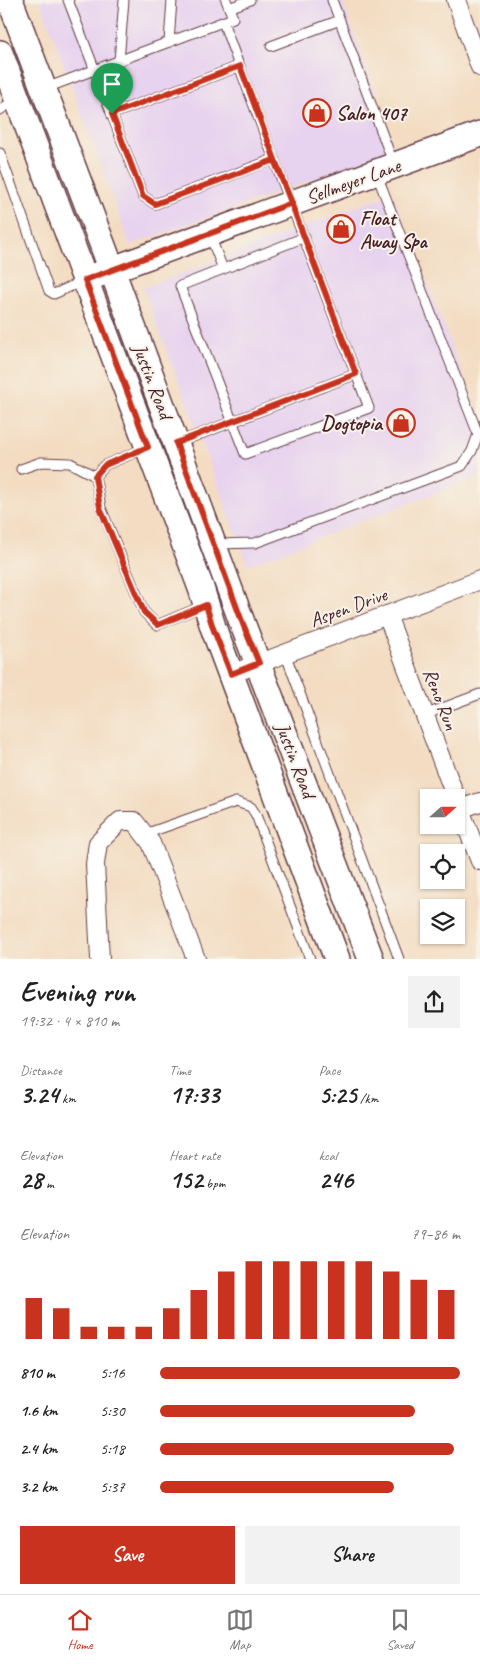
<!DOCTYPE html>
<meta charset="utf-8">
<style>
:root{--surface:#fff;--page:#f2f2f2;--text:#222;--muted:#767676;--line:#e0e0e0;--accent:#c8321e}
body{margin:0;font-family:Caveat,sans-serif;background:var(--page);color:var(--text);height:100vh;display:flex;flex-direction:column;font-size:19px;white-space:nowrap}
*{box-sizing:border-box;margin:0}
p{font-size:16px;color:var(--muted)}
.icon{flex:none;width:28px;height:28px;fill:none;stroke:currentColor;stroke-width:2;stroke-linecap:round;stroke-linejoin:round}
.map{position:relative;height:959px;overflow:hidden}
.panel{display:flex;flex-direction:column;background:var(--surface);flex:1}
.panel>*{flex:none}
.needle{width:32px;rotate:69deg}
.tools{position:absolute;left:420px;top:789px;display:grid;gap:10px}
.tools a{display:grid;place-items:center;width:45px;height:45px;border-radius:0px;background:var(--surface);box-shadow:0 1px 4px #0004;font-size:25px}
.pin{position:absolute;display:grid;place-items:center;width:42px;height:42px;color:#fff;margin:-51px -21px;border-radius:50% 50% 50% 0;rotate:-45deg;box-shadow:0 0 5px #0007}
.pin .icon{rotate:45deg}
.round{display:grid;place-items:center;flex:none;width:52px;height:52px;border-radius:0px;background:var(--page)}
.summary{display:flex;align-items:center;justify-content:space-between;height:85px;padding:0 20px}
h1{font-size:28px;font-weight:800;line-height:38px}
.stats{display:grid;grid-template-columns:repeat(3,1fr);gap:8px;height:85px;padding:5px 20px}
.stats div{display:grid;align-content:center}
.stats b{font-size:25px;font-weight:800}
.stats small{font-size:14px;font-weight:400}
.stats p{font-size:14px}
.chart{height:140px;padding:10px 20px}
.chart p{display:flex;justify-content:space-between}
.chart svg{width:100%;height:90px;margin-top:5px;stroke:var(--accent);stroke-width:6}
.primary-button{display:flex;gap:10px;margin-top:auto;padding:10px 20px}
.primary-button a{flex:1;height:58px;border-radius:0px;background:var(--accent);color:#fff;font-size:20px;font-weight:800;line-height:58px;text-align:center}
.primary-button a+a{background:var(--page);color:var(--text)}
ul{padding:0 20px;list-style:none;font-size:16px}
li{display:grid;grid-template-columns:80px 60px 1fr;align-items:center;height:38px}
li i{height:12px;border-radius:6px;background:var(--accent)}
.tabs{display:flex;justify-content:space-around;align-items:center;height:70px;border-top:1px solid var(--line);background:var(--surface);font-size:14px;color:var(--muted)}
.tabs a{display:grid;justify-items:center;gap:2px}
.tabs .on{color:var(--accent)}
.map>svg:first-child{display:block}
.built{fill:#e7d2ef}
.lines{fill:none;stroke-linecap:round;stroke-linejoin:round}
.lane-casing{stroke:#633b42;stroke-width:11}
.street-casing{stroke:#633b42;stroke-width:20}
.secondary-casing{stroke:#633b42;stroke-width:28}
.lane{stroke:#fff;stroke-width:9}
.street{stroke:#fff;stroke-width:18}
.secondary{stroke:#fff;stroke-width:25}
.route-casing{stroke:#fff;stroke-width:10}
.route{stroke:#c8321e;stroke-width:6}
.labels{text-anchor:middle;stroke-width:4;stroke-linejoin:round;paint-order:stroke}
.poi-label{font-size:20px;font-weight:bold;fill:#4a1f2b;stroke:#f7f3e8;text-anchor:start}
.street-label{font-size:20px;fill:#4a1f2b;stroke:#f7f3e8}
</style>
<div class="map">
<svg width="480" height="959" viewBox="0 0 480 959">
<rect width="100%" height="100%" fill="#f7f3e8"/>
<filter id="ink" filterUnits="userSpaceOnUse"><feTurbulence type="fractalNoise" baseFrequency=".02" numOctaves="2"/><feDisplacementMap in="SourceGraphic" scale="10" xChannelSelector="R" yChannelSelector="G"/><feConvolveMatrix kernelMatrix="1 2 1 2 8 2 1 2 1" color-interpolation-filters="sRGB"/></filter>
<filter id="wash" filterUnits="userSpaceOnUse"><feTurbulence type="fractalNoise" baseFrequency=".0096" numOctaves="4" result="noise"/><feDisplacementMap in="SourceGraphic" scale="20" xChannelSelector="R" yChannelSelector="G"/><feGaussianBlur stdDeviation="1.12" result="paint"/><feColorMatrix in="noise" values="0 0 0 0 0 0 0 0 0 0 0 0 0 0 0 0 0 1.4 0 .05"/><feComposite in="paint" operator="in"/></filter>
<g filter="url(#wash)">
<rect width="100%" height="100%" fill="#f3dcc1"/>
<g class="built">
<polygon points="40,0 342,0 395,149 266,197 130,245"/>
<polygon points="392,193 480,419 480,476 248,565 143,288"/>
</g>
</g>
<g filter="url(#ink)">
<g class="lines">
<defs>
<g id="lane">
<polyline points="68,0 143,196 155,204 274,159"/>
<polyline points="332,0 394,165"/>
<polyline points="229,8 250,0"/>
<path d="M 223,22 C 270,151 320,280 369,408 L 245,454 L 180,286 L 305,237"/>
<polyline points="169,42 172,0"/>
<polyline points="271,46 340,20"/>
<polyline points="119,61 124,0"/>
<polyline points="46,88 233,18 226,0"/>
<polyline points="0,110 15,100"/>
<polyline points="112,114 240,66"/>
<polyline points="0,153 49,291 54,294 83,281"/>
<polyline points="210,236 223,269"/>
<polyline points="177,443 356,374"/>
<polyline points="146,448 105,465 95,476 101,508 144,612 157,625 205,605"/>
<polyline points="21,469 41,462 70,463 95,476"/>
<polyline points="216,544 255,543 462,466 472,451 478,434 377,175"/>
<polyline points="285,653 399,959"/>
<polyline points="424,715 480,694"/>
<polyline points="145,834 236,802 251,807 256,815 310,959"/>
</g>
<g id="street">
<polyline points="456,0 480,67"/>
<polyline points="387,615 456,798"/>
<polyline points="231,674 480,580"/>
<polyline points="456,799 480,861"/>
<polyline points="460,809 480,802"/>
<polyline points="100,959 95,864 98,843 120,821 134,821 151,843 196,959"/>
</g>
<g id="secondary">
<polyline points="10,0 112,270 243,625 371,959"/>
<polyline points="0,53 148,447 201,588 213,627 337,959"/>
<polyline points="97,275 480,134"/>
</g>
</defs>
<use href="#lane" class="lane-casing"/>
<use href="#street" class="street-casing"/>
<use href="#secondary" class="secondary-casing"/>
<use href="#lane" class="lane"/>
<use href="#street" class="street"/>
<use href="#secondary" class="secondary"/>
</g>
</g>
<g class="lines" filter="url(#ink)">
<defs>
<path id="route" d="M 112,114 L 143,196 L 155,204 L 274,160 L 292,203 L 85,280 L 148,447 L 105,465 L 95,476 L 100,508 L 144,612 L 158,625 L 206,605 L 213,628 L 231,674 L 259,663 L 243,624 L 176,443 L 356,374 C 317,271 278,169 240,66 L 112,114"/>
</defs>
<use href="#route" class="route-casing"/>
<use href="#route" class="route"/>
</g>
<defs>
<symbol id="shop-ring" viewBox="-11 -11 22 22"><circle r="9.5" fill="#f7f3e8" stroke="#c8321e" stroke-width="1.5"/><path d="M-5-2.5h2.3a2.7 3.5 0 0 1 5.4 0H5L5.5 6h-11ZM-1.5-2.5h3a1.5 2.3 0 0 0-3 0Z" fill="#c8321e"/></symbol>
</defs>
<g fill-rule="evenodd">
<use href="#shop-ring" x="301" y="97" width="32" height="32"/>
<use href="#shop-ring" x="325" y="213" width="32" height="32"/>
<use href="#shop-ring" x="385" y="407" width="32" height="32"/>
</g>
<g class="labels">
<g class="poi-label">
<text x="336" y="120">Salon 407</text>
<text x="360" y="225">Float<tspan x="360" dy="23">Away Spa</tspan></text>
<text x="382" y="430" text-anchor="end">Dogtopia</text>
</g>
<g class="street-label">
<text transform="translate(353 181) rotate(-20)" y="7">Sellmeyer Lane</text>
<text transform="translate(153 381) rotate(69)" y="7">Justin Road</text>
<text transform="translate(348 607) rotate(-20)" y="7">Aspen Drive</text>
<text transform="translate(441 699) rotate(69)" y="7">Reno Run</text>
<text transform="translate(296 760) rotate(69)" y="7">Justin Road</text>
</g>
</g>
</svg>
<div class="tools">
<a><svg class="needle" viewBox="-14 -14 28 28"><path d="M0-13l5 13h-10z" fill="#e53935"/><path d="M0 13l5-13h-10z" fill="#767676"/></svg></a>
<a><svg class="icon" aria-label="locate" viewBox="0 0 24 24"><circle cx="12" cy="12" r="6"/><path d="M12 2v4M12 18v4M2 12h4M18 12h4"/></svg></a>
<a><svg class="icon" aria-label="layers" viewBox="0 0 24 24"><path d="M12 4l9 5-9 5-9-5zM3 14l9 5 9-5"/></svg></a>
</div>
<div class="pin" style="left:112px;top:114px;background:#1e9e55"><svg class="icon" aria-label="arrive" viewBox="0 0 24 24"><path d="M6 21V4h12l-3 4 3 4H6"/></svg></div>
</div>
<section class="panel">
<div class="summary"><div><h1>Evening run</h1><p>19:32 · 4 × 810 m</p></div><a class="round"><svg class="icon" aria-label="share" viewBox="0 0 24 24"><path d="M12 15V3M7 8l5-5 5 5M5 13v7h14v-7"/></svg></a></div>
<div class="stats">
<div><p>Distance</p><b>3.24<small> km</small></b></div>
<div><p>Time</p><b>17:33</b></div>
<div><p>Pace</p><b>5:25<small> /km</small></b></div>
</div>
<div class="stats">
<div><p>Elevation</p><b>28<small> m</small></b></div>
<div><p>Heart rate</p><b>152<small> bpm</small></b></div>
<div><p>kcal</p><b>246</b></div>
</div>
<div class="chart"><p><span>Elevation</span>79–86 m</p>
<svg viewBox="0 0 160 44" preserveAspectRatio="none"><path d="M5 44V24M15 44V29M25 44V38M35 44V38M45 44V38M55 44V29M65 44V20M75 44V11M85 44V6M95 44V6M105 44V6M115 44V6M125 44V6M135 44V11M145 44V15M155 44V20"/></svg>
</div>
<ul>
<li><b>810 m</b>5:16<i style="width:100%"></i></li>
<li><b>1.6 km</b>5:30<i style="width:85%"></i></li>
<li><b>2.4 km</b>5:18<i style="width:98%"></i></li>
<li><b>3.2 km</b>5:37<i style="width:78%"></i></li>
</ul>
<div class="primary-button"><a>Save</a><a>Share</a></div>
</section>
<nav class="tabs">
<a class="on"><svg class="icon" aria-label="home" viewBox="0 0 24 24"><path d="M3 11l9-7 9 7M6 9v11h12V9"/></svg>Home</a>
<a><svg class="icon" aria-label="map" viewBox="0 0 24 24"><path d="M3 6l6-2 6 2 6-2v14l-6 2-6-2-6 2zM9 4v14M15 6v14"/></svg>Map</a>
<a><svg class="icon" aria-label="saved" viewBox="0 0 24 24"><path d="M7 4h10v16l-5-4-5 4z"/></svg>Saved</a>
</nav>
